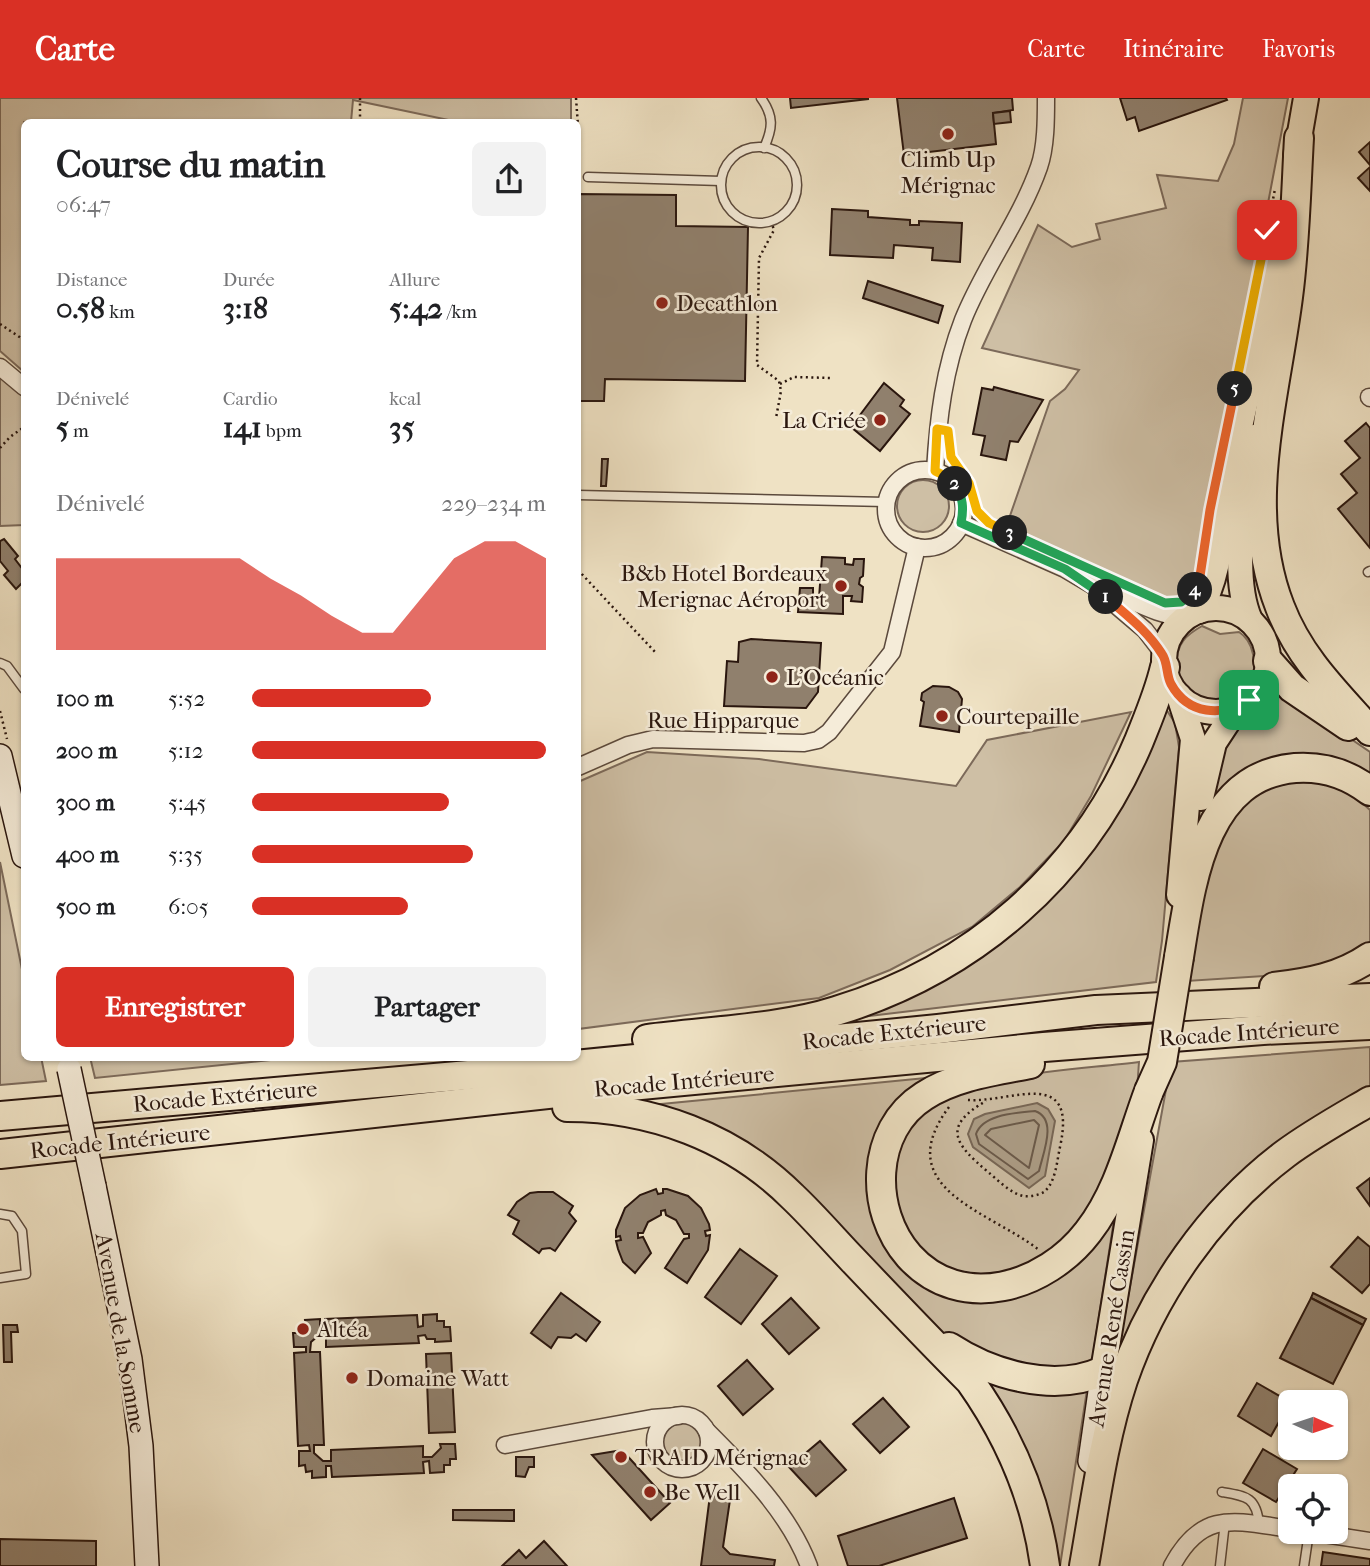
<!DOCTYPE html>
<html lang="fr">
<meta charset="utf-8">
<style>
:root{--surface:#fff;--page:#f2f2f2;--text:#202124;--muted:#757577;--accent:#d93025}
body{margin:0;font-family:"IM FELL French Canon",serif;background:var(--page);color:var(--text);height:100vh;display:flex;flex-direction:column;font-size:26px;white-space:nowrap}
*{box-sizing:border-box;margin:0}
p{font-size:23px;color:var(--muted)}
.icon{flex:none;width:38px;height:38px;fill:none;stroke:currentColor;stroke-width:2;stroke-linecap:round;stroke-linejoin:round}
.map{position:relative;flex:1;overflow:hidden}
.details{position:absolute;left:21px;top:21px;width:560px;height:942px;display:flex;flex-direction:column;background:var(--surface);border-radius:10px;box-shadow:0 2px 5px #0004}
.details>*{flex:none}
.needle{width:46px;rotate:93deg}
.fabs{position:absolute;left:1278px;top:1292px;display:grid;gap:14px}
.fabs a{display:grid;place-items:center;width:70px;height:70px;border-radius:10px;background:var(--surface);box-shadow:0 2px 5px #0004;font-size:35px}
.pin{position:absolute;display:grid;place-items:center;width:60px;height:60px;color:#fff;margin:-30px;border-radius:14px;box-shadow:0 4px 10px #0006}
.km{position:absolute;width:35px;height:35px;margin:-18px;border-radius:50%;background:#222;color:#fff;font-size:19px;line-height:35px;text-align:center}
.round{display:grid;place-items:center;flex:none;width:74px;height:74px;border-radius:10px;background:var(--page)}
.head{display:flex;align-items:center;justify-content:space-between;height:119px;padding:0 35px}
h1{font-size:38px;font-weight:800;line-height:52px}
.metrics{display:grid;grid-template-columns:repeat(3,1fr);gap:10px;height:119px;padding:7px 35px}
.metrics div{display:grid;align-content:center}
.metrics b{font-size:30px;font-weight:800}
.metrics small{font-size:19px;font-weight:400}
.metrics p{font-size:19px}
.chart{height:196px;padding:14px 35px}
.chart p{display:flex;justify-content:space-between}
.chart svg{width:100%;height:126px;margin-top:7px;fill:var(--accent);opacity:.7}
.action{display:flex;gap:14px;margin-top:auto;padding:14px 35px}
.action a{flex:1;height:80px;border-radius:10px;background:var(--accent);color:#fff;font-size:28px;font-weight:800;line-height:80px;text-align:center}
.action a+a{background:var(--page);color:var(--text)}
ul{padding:0 35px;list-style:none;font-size:23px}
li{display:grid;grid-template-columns:112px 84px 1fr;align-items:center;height:52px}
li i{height:18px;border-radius:9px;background:var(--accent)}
header{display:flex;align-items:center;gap:42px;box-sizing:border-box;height:98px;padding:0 35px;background:var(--accent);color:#fff}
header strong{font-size:33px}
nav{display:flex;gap:38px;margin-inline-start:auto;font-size:24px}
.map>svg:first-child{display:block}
.green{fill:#cebfa5;stroke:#7c6a5a;stroke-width:2}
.water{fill:#ac9d86;stroke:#786756;stroke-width:2}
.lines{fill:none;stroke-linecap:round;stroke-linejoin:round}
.shore{stroke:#6b5a4a;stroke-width:2}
.building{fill:#90806d;stroke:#2a160e;stroke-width:2}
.service-casing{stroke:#5b493c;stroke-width:11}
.minor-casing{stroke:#5b493c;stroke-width:19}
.secondary-casing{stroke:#2a160e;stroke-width:26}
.primary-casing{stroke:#2a160e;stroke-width:28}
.motorway-casing{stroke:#2a160e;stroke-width:32}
.path{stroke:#2a160e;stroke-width:2.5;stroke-dasharray:2 3.5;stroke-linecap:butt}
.service{stroke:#f5ecd9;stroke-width:8}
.minor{stroke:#f5ecd9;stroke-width:16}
.secondary{stroke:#f5ecd9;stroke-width:23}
.primary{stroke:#efe2c4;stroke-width:24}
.motorway{stroke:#efe2c4;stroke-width:28}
.secondary-bridge-casing{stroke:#2a160e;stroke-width:26;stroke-linecap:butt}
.motorway-bridge-casing{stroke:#2a160e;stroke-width:32;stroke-linecap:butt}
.secondary-bridge{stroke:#f5ecd9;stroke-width:23}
.motorway-bridge{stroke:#efe2c4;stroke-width:28}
.split-1-casing{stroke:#fff;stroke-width:14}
.split-2-casing{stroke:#fff;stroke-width:14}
.split-3-casing{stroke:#fff;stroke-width:14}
.split-4-casing{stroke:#fff;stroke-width:14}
.split-5-casing{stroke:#fff;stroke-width:14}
.split-6-casing{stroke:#fff;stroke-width:14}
.split-1{stroke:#f0652b;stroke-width:9}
.split-2{stroke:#22a559;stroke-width:9}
.split-3{stroke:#f5b400;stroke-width:9}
.split-4{stroke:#22a559;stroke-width:9}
.split-5{stroke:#f0652b;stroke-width:9}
.split-6{stroke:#f5b400;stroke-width:9}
.poi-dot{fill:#8f2418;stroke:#f5ecd9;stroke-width:2.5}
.labels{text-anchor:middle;stroke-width:5;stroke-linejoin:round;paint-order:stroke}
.poi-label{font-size:23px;fill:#2a160e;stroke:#f5ecd9;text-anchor:start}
.street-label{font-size:23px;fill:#2a160e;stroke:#f5ecd9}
</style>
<header>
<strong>Carte</strong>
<nav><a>Carte</a><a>Itinéraire</a><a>Favoris</a></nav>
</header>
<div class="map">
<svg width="1370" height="1468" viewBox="0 0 1370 1468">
<rect width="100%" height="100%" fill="#efe2c4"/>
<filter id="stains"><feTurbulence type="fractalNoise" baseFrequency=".00286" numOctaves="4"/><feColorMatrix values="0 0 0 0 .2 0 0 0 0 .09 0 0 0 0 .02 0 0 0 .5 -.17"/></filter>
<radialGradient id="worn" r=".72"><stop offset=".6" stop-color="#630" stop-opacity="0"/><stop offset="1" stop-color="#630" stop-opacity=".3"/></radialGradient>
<g class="green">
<polygon points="0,0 571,0 571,24 458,24 353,2 351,24 24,24 24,274 0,253"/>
<polygon points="1243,0 1288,0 1193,499 1181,507 1167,507 1004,435 1050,303 1065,291 1079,272 982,250 1038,127 1072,149 1100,141 1096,126 1166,110 1157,77 1218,83 1234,46"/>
<polygon points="0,278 24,299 24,427 0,428"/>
<circle cx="923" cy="408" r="26"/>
<path d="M 1202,528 L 1220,536 L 1239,534 C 1247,539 1251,547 1253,556 C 1266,606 1182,624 1177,566 C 1176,546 1186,537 1202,528 Z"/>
<polygon points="1276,590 1370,654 1370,683 1329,662 1209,710 1228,638 1236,627 1266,608"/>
<polygon points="1164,608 1175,625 1179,649 1162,843 1156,884 844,921 1022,823"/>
<polygon points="1131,614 1091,698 1064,743 1020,789 972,829 890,872 819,900 578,931 578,684 647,654 759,661 956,688 987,642"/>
<path d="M 1307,683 C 1333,686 1351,693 1370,712 L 1370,844 L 1341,865 L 1310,875 L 1187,883 C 1195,837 1205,737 1242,706 C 1261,690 1283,685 1307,683 Z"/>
<polygon points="0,764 24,881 24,959 41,959 46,983 0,987"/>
<polygon points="1370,949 1370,993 1236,1087 1113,1282 1171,964"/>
<polygon points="90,959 299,959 95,980"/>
<path d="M 1139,964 C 1138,976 1138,989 1135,1001 C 1132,1014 1125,1028 1120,1041 C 1105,1078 1093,1119 1064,1147 C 1038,1172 991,1189 956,1177 C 910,1160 884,1106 896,1060 C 901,1041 911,1020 928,1008 C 979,974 1078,972 1139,964 Z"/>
<polygon points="936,979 909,996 877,1126 983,1201 1116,1109 1092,1263 1073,1274 1013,1268 945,1237 808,1102 641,1008"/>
<polygon points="974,1276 1087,1292 1060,1468 1051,1468"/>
<circle cx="682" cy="1344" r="19"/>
</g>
<polygon class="water" points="1037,1005 1048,1011 1055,1023 1045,1078 1029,1090 973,1049 968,1036 974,1021 985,1016"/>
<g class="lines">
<g class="shore">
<path d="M 1035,1013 C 1058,1021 1043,1055 1039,1073 L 1028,1081 L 979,1046 L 976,1036 C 983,1016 1016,1015 1035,1013 Z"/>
<polygon points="1034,1022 1039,1027 1029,1070 985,1037 991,1031"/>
</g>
</g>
<g class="building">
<polygon points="790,0 868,0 868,1 791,10"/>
<polygon points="897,0 1012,0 1013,12 993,15 996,46 904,57"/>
<polygon points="1120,0 1226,0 1227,2 1139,33 1135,19 1127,22"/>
<polygon points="1010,13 1011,24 994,26 993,15"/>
<polygon points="1370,44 1370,67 1359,54"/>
<polygon points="1370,69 1370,93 1358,80"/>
<polygon points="578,96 676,97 676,128 748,129 745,283 605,281 604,303 578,303"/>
<polygon points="832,111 868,113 868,119 910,122 910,127 919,127 919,123 962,125 960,164 932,162 933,150 894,147 893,160 830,157"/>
<polygon points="868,183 943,208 938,225 863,200"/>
<polygon points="884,285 904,302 900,308 910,316 880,353 851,329"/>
<polygon points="994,289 1043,302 1018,344 1010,343 1006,362 981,357 985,338 973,336 982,290 993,292"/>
<polygon points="1366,325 1370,330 1370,450 1338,411 1357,395 1341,376 1360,360 1345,343"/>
<polygon points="602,361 608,361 606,388 601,388"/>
<polygon points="4,441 18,458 15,461 24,473 24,483 16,491 4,477 8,473 0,463 0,443"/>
<polygon points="822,459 845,460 845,466 853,467 854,461 864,461 863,478 860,480 859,486 863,489 862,504 851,503 852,498 843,498 843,516 798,514 800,490 813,490 813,500 819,500"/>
<polygon points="751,541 821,545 818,594 806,610 724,608 727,563 738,564 739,544"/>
<polygon points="933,588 949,589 958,594 962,601 959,634 920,628 924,604 921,602 922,595"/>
<polygon points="1370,1080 1370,1108 1357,1090"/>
<polygon points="656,1091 658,1096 663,1095 663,1091 667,1091 688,1098 701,1110 709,1126 710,1132 705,1133 706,1138 710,1137 708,1152 687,1185 665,1170 684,1141 689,1140 689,1136 684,1136 676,1122 666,1117 665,1112 661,1113 661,1117 648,1124 643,1135 638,1135 638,1140 643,1139 651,1155 635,1175 623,1164 618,1151 616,1143 621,1142 620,1138 616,1139 616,1132 625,1110 640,1097"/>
<polygon points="538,1094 553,1094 573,1108 569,1115 576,1123 555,1153 550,1150 542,1151 539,1155 513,1136 519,1123 508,1117 517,1104 530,1095"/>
<polygon points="1358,1139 1370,1149 1370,1186 1362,1195 1331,1169"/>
<polygon points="740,1151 777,1178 741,1226 705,1199"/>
<polygon points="561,1195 600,1224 586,1243 576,1236 571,1240 558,1239 551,1250 531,1235"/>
<polygon points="1313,1195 1366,1221 1363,1227 1311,1200"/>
<polygon points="791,1200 819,1230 789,1256 762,1226"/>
<polygon points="1311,1200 1363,1227 1333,1286 1280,1260"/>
<polygon points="437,1216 437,1223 444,1223 444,1229 450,1229 451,1243 435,1244 435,1241 427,1241 425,1237 418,1238 419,1245 326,1249 326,1237 318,1238 311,1244 310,1254 320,1254 324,1347 314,1347 314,1355 323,1363 331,1363 331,1352 423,1348 423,1359 432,1359 441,1350 440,1346 455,1346 456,1361 450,1361 450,1367 444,1367 444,1374 430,1375 429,1363 423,1364 424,1375 332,1379 331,1368 326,1368 326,1379 312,1380 312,1373 306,1374 305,1367 299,1368 299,1353 310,1353 309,1347 298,1348 294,1255 306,1254 306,1249 294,1249 293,1235 301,1235 300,1229 306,1228 305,1222 320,1221 320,1232 325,1232 325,1221 417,1217 418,1229 423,1228 423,1217"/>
<polygon points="3,1227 17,1227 18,1234 11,1234 12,1264 4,1264"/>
<polygon points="451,1255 455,1334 429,1335 426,1256"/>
<polygon points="747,1262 773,1291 743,1317 718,1288"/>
<polygon points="1257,1285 1290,1304 1271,1338 1238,1318"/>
<polygon points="883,1300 909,1329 880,1355 853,1326"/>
<polygon points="820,1343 846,1372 816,1398 789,1369"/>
<polygon points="1263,1351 1297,1371 1276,1404 1243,1385"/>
<polygon points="622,1352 670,1405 651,1422 592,1357"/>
<polygon points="516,1359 534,1359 534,1369 529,1369 525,1379 516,1378"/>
<polygon points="710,1397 730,1402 723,1449 730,1456 775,1462 774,1468 701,1468"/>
<polygon points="954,1400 967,1440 879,1468 848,1468 838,1438"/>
<polygon points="453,1412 514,1412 514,1423 453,1422"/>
<polygon points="0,1441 96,1443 96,1468 0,1468"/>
<polygon points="544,1443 567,1468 502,1468 519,1452 526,1460"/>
<polygon points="1323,1454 1370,1461 1370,1468 1321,1468"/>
</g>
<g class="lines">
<defs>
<g id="service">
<path d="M 761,0 C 774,18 773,30 764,50"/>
<circle cx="759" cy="87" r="38"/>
<polyline points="588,79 721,83"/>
<polyline points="578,397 886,404"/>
<polyline points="1368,474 1370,473"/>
<polyline points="0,565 7,568 24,591"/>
<polyline points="0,1116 12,1118 22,1133 26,1176 0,1180"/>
<path d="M 1222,1394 C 1246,1398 1257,1399 1259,1427"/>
<polyline points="1220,1468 1225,1424"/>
<polyline points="1304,1468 1309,1434"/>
</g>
<g id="minor">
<polyline points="0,269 24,289"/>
<polyline points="1369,299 1370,300"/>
<circle cx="925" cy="411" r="39"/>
<path d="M 935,373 C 938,321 944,271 963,222 C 984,169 1020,123 1039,69 C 1046,49 1046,21 1046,0"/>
<polyline points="961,425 1065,471 1092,487 1145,532 1165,558"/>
<path d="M 1101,490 C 1130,500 1156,519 1187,519"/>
<polyline points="578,669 628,647 653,641 804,645 818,642 829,634 892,554 917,449"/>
<circle cx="682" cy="1344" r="27"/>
<path d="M 707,1333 C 746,1372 789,1415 809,1468"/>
<polyline points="505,1347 652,1320 678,1318"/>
<polyline points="1305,1433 1370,1443"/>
<path d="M 1172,1468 C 1202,1411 1235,1423 1290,1431"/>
</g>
<g id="secondary">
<polyline points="0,658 24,758"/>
<polyline points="94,1088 130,1261 141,1348 147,1468"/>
<polyline points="1090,1363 1103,1273"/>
</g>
<g id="primary">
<polyline points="1296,58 1306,0"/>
<circle cx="1216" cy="562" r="52"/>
<path d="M 1199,513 C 1223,474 1221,421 1230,377 C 1245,296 1269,217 1283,135"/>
<path d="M 1250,522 C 1229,475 1247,391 1254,339"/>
<polyline points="1201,700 1214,645 1237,610"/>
<polyline points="1179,797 1193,641 1179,598"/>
<polyline points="1103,1273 1141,1042"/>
</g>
<g id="motorway">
<path d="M 1299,40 C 1296,93 1295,147 1288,199 C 1275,301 1241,410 1280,509 C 1299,559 1335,594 1370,633"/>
<polyline points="1268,563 1292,590 1348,628"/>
<path d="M 1179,859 C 1191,785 1203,678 1295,670 C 1323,668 1348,676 1370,693"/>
<path d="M 1274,889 C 1309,885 1341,879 1370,859"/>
<path d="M 647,941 C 706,933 780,931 836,913 C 974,871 1083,776 1139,643 C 1149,618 1159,595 1165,569"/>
<path d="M 1030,966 C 994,973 955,978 924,998 C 870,1032 869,1113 909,1158 C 961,1216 1046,1189 1088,1134 C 1120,1093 1131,1041 1149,993"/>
<path d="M 567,1009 C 651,1009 733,1039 793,1099 C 814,1119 832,1140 852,1161 C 891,1202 930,1243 970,1283 C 1009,1338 1036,1401 1045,1468"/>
<polyline points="0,1018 503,974 938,931 1096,912 1370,900"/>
<polyline points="0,1056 566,994 1044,949 1263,932 1370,927"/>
<path d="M 949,1249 C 992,1277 1054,1295 1103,1273"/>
<path d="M 1084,1468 C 1095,1406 1103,1342 1123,1282 C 1153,1195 1211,1112 1285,1056 C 1312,1036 1341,1020 1370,1003"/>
</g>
</defs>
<use href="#service" class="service-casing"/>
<use href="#minor" class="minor-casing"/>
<use href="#secondary" class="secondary-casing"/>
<use href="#primary" class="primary-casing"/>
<use href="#motorway" class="motorway-casing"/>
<g class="path">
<polyline points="576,0 578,28"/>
<polyline points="360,24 360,0"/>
<polyline points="1269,122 1275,91"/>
<polyline points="771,123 774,132 759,160 757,267 779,283 781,293 776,320"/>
<polyline points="0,226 24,242"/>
<polyline points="780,286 794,279 832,280"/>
<polyline points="0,350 10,339 24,329"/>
<polyline points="952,360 969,385 979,416"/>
<polyline points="578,472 656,555"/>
<polyline points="0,613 7,641"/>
<path d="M 968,1002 C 1011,1005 1078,967 1060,1049 C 1057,1062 1056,1084 1044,1094 C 1039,1097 1030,1099 1023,1098 C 1010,1095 998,1082 988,1074 C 955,1046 941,1029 986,1003"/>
<path d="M 949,1009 C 888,1091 990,1113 1039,1152"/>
</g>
<use href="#service" class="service"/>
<use href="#minor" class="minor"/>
<use href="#secondary" class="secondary"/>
<use href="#primary" class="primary"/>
<use href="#motorway" class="motorway"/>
<defs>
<polyline id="secondary-bridge" points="69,971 94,1088"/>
<polyline id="motorway-bridge" points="1149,993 1162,964 1179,859"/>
</defs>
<use href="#secondary-bridge" class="secondary-bridge-casing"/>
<use href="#motorway-bridge" class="motorway-bridge-casing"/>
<use href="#secondary-bridge" class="secondary-bridge"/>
<use href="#motorway-bridge" class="motorway-bridge"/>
</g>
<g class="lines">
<defs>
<path id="split-1" d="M 1106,499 C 1126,517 1147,532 1162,556 C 1168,564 1166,577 1171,586 C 1188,617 1222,619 1249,602"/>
<path id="split-2" d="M 955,386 C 963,399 964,410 961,425 L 1065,471 L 1106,499"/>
<polyline id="split-3" points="955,386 947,379 935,373 937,331 948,333 951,359 969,385 977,413 989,425 1010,435"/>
<polyline id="split-4" points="1010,435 1165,505 1181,504 1195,492"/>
<polyline id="split-5" points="1195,492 1200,478 1210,412 1235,291"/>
<polyline id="split-6" points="1235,291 1267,132"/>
</defs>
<use href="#split-1" class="split-1-casing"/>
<use href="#split-2" class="split-2-casing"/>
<use href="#split-3" class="split-3-casing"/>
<use href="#split-4" class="split-4-casing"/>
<use href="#split-5" class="split-5-casing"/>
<use href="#split-6" class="split-6-casing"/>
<use href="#split-1" class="split-1"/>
<use href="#split-2" class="split-2"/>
<use href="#split-3" class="split-3"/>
<use href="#split-4" class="split-4"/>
<use href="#split-5" class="split-5"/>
<use href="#split-6" class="split-6"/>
</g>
<g class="poi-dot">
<circle cx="948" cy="36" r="7"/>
<circle cx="662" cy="205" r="7"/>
<circle cx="880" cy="322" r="7"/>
<circle cx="841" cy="488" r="7"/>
<circle cx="772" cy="579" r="7"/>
<circle cx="942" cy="618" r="7"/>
<circle cx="303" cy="1231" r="7"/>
<circle cx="352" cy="1280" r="7"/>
<circle cx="621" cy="1359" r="7"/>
<circle cx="650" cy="1394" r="7"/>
</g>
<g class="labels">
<g class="poi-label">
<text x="948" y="69" text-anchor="middle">Climb Up<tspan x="948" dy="26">Mérignac</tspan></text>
<text x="676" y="213">Decathlon</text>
<text x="866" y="330" text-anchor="end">La Criée</text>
<text x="827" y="483" text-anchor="end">B&amp;b Hotel Bordeaux<tspan x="827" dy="26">Merignac Aéroport</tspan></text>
<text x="786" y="587">L’Océanic</text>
<text x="956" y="626">Courtepaille</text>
<text x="317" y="1239">Altéa</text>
<text x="366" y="1288">Domaine Watt</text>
<text x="635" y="1367">TRAID Mérignac</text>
<text x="664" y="1402">Be Well</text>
</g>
<g class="street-label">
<text x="723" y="630">Rue Hipparque</text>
<text transform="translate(894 934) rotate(-6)" y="8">Rocade Extérieure</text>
<text transform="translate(1249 934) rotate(-4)" y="8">Rocade Intérieure</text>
<text transform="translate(684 983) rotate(-5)" y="8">Rocade Intérieure</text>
<text transform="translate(225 998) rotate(-5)" y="8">Rocade Extérieure</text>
<text transform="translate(120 1043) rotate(-6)" y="8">Rocade Intérieure</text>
<text transform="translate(1111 1230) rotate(-81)" y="8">Avenue René Cassin</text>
<text transform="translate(121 1235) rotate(80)" y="8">Avenue de la Somme</text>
</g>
</g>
<rect width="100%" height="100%" filter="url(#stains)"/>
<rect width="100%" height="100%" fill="url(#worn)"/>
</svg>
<div class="fabs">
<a><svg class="needle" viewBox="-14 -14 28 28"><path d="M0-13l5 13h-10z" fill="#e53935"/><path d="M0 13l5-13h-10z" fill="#757577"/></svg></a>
<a><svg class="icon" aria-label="locate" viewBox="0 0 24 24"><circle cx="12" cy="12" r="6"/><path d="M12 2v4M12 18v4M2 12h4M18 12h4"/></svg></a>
</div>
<div class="pin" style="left:1249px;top:602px;background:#1e9e55"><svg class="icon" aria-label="arrive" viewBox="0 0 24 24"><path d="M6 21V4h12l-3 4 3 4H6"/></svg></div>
<div class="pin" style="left:1267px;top:132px;background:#d93025"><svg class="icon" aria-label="check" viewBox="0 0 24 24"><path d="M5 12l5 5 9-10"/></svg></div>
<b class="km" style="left:1106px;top:499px">1</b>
<b class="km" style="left:955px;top:386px">2</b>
<b class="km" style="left:1010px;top:435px">3</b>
<b class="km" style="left:1195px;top:492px">4</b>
<b class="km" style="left:1235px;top:291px">5</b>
<section class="details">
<div class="head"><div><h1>Course du matin</h1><p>06:47</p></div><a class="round"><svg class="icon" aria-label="share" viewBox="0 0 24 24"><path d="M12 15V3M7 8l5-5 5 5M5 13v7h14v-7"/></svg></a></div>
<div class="metrics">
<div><p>Distance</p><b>0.58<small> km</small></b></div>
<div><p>Durée</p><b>3:18</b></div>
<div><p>Allure</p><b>5:42<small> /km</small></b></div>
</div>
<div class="metrics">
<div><p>Dénivelé</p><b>5<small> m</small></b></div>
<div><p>Cardio</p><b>141<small> bpm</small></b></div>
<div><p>kcal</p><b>35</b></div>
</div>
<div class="chart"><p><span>Dénivelé</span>229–234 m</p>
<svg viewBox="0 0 160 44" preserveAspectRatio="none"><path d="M0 44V12L10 12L20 12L30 12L40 12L50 12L60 12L70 19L80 25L90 32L100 38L110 38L120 25L130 12L140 6L150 6L160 12V44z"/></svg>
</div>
<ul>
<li><b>100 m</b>5:52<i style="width:61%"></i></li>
<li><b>200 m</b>5:12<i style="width:100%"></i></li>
<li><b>300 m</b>5:45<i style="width:67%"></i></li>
<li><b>400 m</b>5:35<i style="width:75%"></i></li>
<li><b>500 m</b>6:05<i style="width:53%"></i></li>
</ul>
<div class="action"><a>Enregistrer</a><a>Partager</a></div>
</section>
</div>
